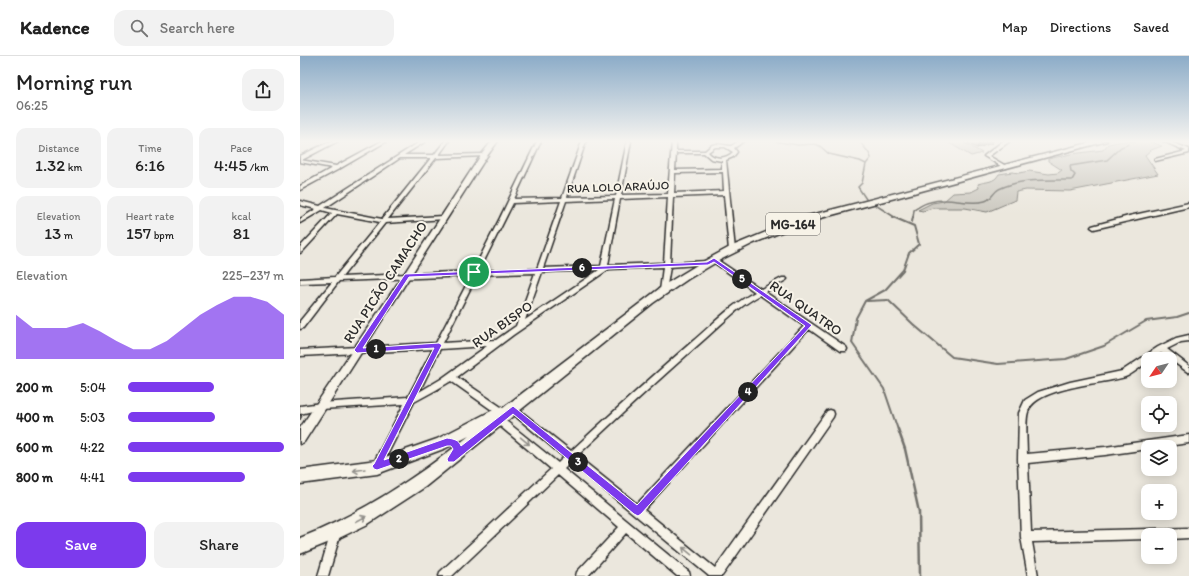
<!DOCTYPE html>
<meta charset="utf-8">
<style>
:root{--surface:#fff;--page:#f2f2f2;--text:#222;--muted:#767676;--line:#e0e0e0;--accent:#7c3aed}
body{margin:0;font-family:Itim,sans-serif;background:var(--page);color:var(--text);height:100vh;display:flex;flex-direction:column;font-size:15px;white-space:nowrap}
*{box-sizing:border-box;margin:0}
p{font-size:13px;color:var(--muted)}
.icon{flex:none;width:22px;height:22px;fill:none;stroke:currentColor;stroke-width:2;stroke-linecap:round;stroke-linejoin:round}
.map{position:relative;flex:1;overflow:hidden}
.panel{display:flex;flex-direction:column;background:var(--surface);width:300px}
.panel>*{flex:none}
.needle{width:26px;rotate:235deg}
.fabs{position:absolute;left:841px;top:296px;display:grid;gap:8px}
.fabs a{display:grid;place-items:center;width:36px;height:36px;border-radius:8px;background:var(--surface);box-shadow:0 2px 10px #0003;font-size:20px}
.pin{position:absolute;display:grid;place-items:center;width:34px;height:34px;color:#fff;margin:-17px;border:2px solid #fff;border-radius:50%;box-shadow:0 1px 4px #0007}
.km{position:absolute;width:20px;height:20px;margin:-10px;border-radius:50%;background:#222;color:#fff;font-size:11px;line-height:20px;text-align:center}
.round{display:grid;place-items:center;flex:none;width:42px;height:42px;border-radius:12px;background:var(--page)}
.summary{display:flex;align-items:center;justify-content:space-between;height:68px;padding:0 16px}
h1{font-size:22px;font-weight:600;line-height:30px}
.metrics{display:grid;grid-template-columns:repeat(3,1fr);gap:6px;height:68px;padding:4px 16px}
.metrics div{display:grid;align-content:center;border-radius:10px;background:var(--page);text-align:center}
.metrics b{font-size:17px;font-weight:600}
.metrics small{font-size:11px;font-weight:400}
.metrics p{font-size:11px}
.chart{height:112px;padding:8px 16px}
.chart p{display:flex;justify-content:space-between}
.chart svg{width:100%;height:72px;margin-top:4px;fill:var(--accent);opacity:.7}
.action{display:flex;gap:8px;margin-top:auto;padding:8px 16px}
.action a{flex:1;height:46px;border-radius:12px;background:var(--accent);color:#fff;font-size:16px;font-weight:600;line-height:46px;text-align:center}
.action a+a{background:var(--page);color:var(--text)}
ul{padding:0 16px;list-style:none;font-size:13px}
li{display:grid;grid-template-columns:64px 48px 1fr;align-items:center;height:30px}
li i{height:10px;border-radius:5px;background:var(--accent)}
header{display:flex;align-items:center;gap:24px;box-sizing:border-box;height:56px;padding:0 20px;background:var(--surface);border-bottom:1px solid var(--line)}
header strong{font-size:19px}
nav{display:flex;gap:22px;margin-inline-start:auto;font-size:14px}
.search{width:280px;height:36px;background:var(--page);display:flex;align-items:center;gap:10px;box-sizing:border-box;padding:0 14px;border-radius:12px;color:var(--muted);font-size:15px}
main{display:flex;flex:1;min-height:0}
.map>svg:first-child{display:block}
.green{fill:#cbc8bf;stroke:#7b7a75}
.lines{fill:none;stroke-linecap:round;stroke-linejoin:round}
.stream-far2{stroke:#72716c;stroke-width:1.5}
.stream-far1{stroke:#72716c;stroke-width:2}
.stream{stroke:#72716c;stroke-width:2.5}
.street-casing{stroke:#2b2b2b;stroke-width:3}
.secondary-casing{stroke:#2b2b2b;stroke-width:3}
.primary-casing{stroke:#2b2b2b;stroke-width:3}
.street{fill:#f7f3e8;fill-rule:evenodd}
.secondary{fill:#f7f3e8;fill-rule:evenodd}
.primary{fill:#f7f3e8;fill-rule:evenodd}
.wall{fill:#9c9993;stroke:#2b2b2b}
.shaded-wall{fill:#7f7d78;stroke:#2b2b2b}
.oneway{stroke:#918f8a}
.route{fill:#7c3aed;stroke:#fff;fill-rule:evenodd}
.labels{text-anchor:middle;stroke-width:4;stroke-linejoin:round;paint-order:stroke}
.far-street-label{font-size:12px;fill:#2b2b2b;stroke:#f7f3e8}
.shield{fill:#f7f3e8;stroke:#686764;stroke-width:1}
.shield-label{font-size:13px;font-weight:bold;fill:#2b2b2b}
.street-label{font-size:14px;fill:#2b2b2b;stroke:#f7f3e8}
</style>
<header>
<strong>Kadence</strong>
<div class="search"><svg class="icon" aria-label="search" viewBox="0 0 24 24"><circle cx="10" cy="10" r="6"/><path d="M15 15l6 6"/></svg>Search here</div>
<nav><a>Map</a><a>Directions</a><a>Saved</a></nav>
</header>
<main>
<section class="panel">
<div class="summary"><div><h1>Morning run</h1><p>06:25</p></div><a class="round"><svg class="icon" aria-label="share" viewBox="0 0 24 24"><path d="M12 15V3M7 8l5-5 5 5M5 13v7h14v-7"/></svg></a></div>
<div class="metrics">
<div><p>Distance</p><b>1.32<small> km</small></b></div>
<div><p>Time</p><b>6:16</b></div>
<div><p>Pace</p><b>4:45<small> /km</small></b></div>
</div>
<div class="metrics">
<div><p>Elevation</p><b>13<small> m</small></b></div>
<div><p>Heart rate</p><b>157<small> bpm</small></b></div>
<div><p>kcal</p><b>81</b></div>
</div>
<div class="chart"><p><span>Elevation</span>225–237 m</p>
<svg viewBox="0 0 160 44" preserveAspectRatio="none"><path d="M0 44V17L10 25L20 25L30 25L40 22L50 27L60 33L70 38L80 38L90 33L100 25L110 17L120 11L130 6L140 6L150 9L160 17V44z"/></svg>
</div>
<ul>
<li><b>200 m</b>5:04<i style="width:55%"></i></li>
<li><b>400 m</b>5:03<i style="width:56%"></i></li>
<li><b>600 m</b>4:22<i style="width:100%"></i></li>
<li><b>800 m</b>4:41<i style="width:75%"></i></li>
</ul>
<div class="action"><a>Save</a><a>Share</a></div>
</section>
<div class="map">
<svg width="889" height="520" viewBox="0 0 889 520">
<rect width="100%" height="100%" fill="#ebe7dd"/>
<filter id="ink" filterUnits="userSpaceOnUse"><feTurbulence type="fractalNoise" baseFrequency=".025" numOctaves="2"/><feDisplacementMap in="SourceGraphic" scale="8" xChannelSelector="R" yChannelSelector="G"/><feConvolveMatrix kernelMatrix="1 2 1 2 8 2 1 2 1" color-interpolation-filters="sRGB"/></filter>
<g filter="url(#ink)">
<g class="green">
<polygon points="646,85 661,85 682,97 671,100"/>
<path d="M 824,85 L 849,85 L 862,90 L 851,94 L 845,99 L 858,118 L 770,135 L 726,134 L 716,136 L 715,144 L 687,156 L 665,152 L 633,152 L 623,155 L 618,154 L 632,147 L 644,145 L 653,137 L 671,136 L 679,132 L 678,128 C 687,125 694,127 699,118 L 712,116 L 719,117 L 729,115 L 749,118 L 758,117 L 762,114 L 748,105 L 748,103 L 771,98 L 803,94 L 808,88 Z"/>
</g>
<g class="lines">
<g class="stream-far2">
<polyline points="473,85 498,89 515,88 520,90 529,98 560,105 566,108"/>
<path d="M 560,85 C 563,92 569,94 571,102 L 566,108 L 562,127 L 558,131 L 566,143"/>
<polyline points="574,148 596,162"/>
<path d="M 613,162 L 614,154 C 619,151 624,147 630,146 C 649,140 668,150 685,145 C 692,143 693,136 699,133 C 720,122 749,124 772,124 L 775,119 L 771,115 L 770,110 L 807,104 L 821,91 L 829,88"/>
</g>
<g class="stream-far1">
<polyline points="593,161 614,170 619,188 609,197 603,214 585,234 565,245 556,262 552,287 584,333 598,374"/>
<polyline points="612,166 613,161"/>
<polyline points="567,245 588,244 614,269 652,301 698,308 766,303 804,290 846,265 877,261 889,257"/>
</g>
<polyline class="stream" points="598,373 605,393 619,456 620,520"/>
<defs>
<g id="street">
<polygon points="82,85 87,85 39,113 0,134 0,130 32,112 0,106 0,104 36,110"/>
<path d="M 121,85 L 126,85 L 104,99 L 134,99 L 145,85 L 149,85 L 139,99 L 184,98 L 186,99 L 184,100 L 136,102 L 88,163 L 143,160 L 146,162 L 145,163 L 85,167 L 42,221 L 173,215 L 200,162 L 237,85 L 241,85 L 214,143 L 262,142 L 282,85 L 286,85 L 267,141 L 316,140 L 327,85 L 331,85 L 321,139 L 368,138 L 372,85 L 376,85 L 376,95 L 405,95 L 412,89 L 417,88 L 431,90 L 439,85 L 444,85 L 434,92 L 437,96 L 433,101 L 426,104 L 435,194 L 434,195 L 430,195 L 429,194 L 424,139 L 373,141 L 370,207 L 408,205 L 410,206 L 411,207 L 410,208 L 370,211 L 366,235 L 363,237 L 360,235 L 363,211 L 309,213 L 213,279 L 157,321 L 207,355 L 208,358 L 207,361 L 204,362 L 201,361 L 258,407 L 264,401 L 207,353 L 206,351 L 207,349 L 210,348 L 213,349 L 271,395 C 311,358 351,321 393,285 C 413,268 432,248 455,236 L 412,205 L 411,204 L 412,203 L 416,203 L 461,233 L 482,222 L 486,222 L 487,223 L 486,224 L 465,236 L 546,291 L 547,293 L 546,295 L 540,295 L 509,273 L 344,454 L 415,512 L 527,355 L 530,354 L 533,355 L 534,358 L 533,361 L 422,520 L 409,520 L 271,406 L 264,413 L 389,516 L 390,520 L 377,520 L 326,477 L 288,520 L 276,520 L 277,516 L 319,471 L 258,419 L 152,520 L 139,520 L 140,516 L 251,413 L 194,365 L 193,362 L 194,359 L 199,359 L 151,325 L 136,334 L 114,346 L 80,413 L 77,414 L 74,413 L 72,410 L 104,348 L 21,353 L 0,358 L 0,350 L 21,347 L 108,341 L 133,293 L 0,300 L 0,294 L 136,287 L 171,220 L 39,225 L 3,272 L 0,273 L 0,265 L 32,226 L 0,227 L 0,223 L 35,221 L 80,166 L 37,158 L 2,196 L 0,197 L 0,191 L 32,157 L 22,154 L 0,167 L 0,163 L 16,153 L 0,149 L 0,145 L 20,150 ZM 415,91 L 425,91 L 433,96 C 426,103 414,104 408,96 ZM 376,97 L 404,97 L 411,103 L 422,105 L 422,113 L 375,114 ZM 100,102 L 131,102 L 82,163 L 25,152 ZM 423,116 L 424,135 L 374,137 L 375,117 ZM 368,141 L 364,207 L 308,209 L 320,143 ZM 315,143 L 301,210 L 243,212 L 266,145 ZM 261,145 L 237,213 L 179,215 L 213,147 ZM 299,214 L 225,264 L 242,216 ZM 235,217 L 216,270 L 196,284 L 143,287 L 177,219 ZM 460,239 L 504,270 L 337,448 L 277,400 C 317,362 357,325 398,289 C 418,272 437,251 460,239 ZM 187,290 L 141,323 L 119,336 L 140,293 Z"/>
<polygon points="703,85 710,85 689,100 706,110 706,112 704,112 684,100"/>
<polygon points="863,85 868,85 889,93 889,97 855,105 855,103 886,95"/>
<polygon points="889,147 889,151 794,173 791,171 792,170 829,160"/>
<path d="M 889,279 L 889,285 L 881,286 L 867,293 L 889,310 L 889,317 L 861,297 L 852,303 L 848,303 L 848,306 C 841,310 833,318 825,321 C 803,328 735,331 728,356 C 725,364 727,389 727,398 L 805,391 L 889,379 L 889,387 L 860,391 L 848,391 L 848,393 L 805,399 L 728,407 L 731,476 L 889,472 L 889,482 L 870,483 L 870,479 L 848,479 L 848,483 L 732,486 L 738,520 L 728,520 L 721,481 L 718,403 L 719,357 L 725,344 L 738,336 L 770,326 L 822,315 L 858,291 L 876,282 Z"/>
<polygon points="36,471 40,472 41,476 28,520 18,520 31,476 32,472"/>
</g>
<g id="secondary">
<polygon points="31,85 38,85 0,105 0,100"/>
<polygon points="192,85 198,85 187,100 4,386 0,388 0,372 104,218 181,99"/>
</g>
<path id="primary" d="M 796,85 L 807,85 L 506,166 L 454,187 L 420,204 L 388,223 L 353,247 L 125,431 L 68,468 L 37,483 L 0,498 L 0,482 C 63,457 117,421 169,380 L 146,392 L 77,418 L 0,428 L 0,414 L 77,404 L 137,383 L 195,353 L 200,351 L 203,352 L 364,229 L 397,209 L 430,191 L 500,162 Z"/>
</defs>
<use href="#street" class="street-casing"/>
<use href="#secondary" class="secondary-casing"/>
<use href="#primary" class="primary-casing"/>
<use href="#street" class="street"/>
<use href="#secondary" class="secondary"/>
<use href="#primary" class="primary"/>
</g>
<polygon class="wall" points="663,85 693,85 692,87 677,92"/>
<g class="shaded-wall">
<polygon points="680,85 693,85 692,87 677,92"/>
<polygon points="0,358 2,360 0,364"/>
</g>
<defs><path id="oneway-shaft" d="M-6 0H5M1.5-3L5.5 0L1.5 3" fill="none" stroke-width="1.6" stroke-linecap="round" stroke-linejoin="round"/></defs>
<g class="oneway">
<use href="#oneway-shaft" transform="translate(225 385) rotate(40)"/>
<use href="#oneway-shaft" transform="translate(59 414) rotate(171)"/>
<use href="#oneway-shaft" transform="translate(61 463) rotate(-28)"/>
<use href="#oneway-shaft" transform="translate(387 495) rotate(-141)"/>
</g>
</g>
<linearGradient id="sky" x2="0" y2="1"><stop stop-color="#8cacc8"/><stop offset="0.54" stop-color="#f6f4f0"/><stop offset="1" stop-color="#f6f4f0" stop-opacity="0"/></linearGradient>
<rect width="889" height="158" fill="url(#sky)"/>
<path class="route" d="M 414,202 L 512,269 L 341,458 L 338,460 L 334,458 L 213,358 L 154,406 L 148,406 L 147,403 L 153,393 L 151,390 L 147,390 L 77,414 L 74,413 L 72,410 L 74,408 L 134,292 L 57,297 L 54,294 L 105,218 L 407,206 ZM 414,206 L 505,270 L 337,449 L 213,350 L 161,390 C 159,384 154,383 147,382 L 84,404 L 142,289 L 139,287 L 63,292 L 109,221 L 408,209 Z"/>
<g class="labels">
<g class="far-street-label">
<text transform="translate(318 131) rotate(-2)" y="4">RUA LOLO ARAÚJO</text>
</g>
<rect class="shield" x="466" y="157" width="54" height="22" rx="3"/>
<g class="shield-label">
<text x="493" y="173">MG-164</text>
</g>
<g class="street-label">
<text transform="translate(85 226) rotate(-57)" y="5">RUA PICÃO CAMACHO</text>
<text transform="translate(506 252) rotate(35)" y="5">RUA QUATRO</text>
<text transform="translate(202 268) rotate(-35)" y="5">RUA BISPO</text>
</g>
</g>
</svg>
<div class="fabs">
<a><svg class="needle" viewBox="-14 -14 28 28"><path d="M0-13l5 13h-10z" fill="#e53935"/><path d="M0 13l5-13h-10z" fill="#767676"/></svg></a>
<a><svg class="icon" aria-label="locate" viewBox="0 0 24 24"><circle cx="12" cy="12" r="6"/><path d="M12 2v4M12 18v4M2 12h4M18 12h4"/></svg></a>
<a><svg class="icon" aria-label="layers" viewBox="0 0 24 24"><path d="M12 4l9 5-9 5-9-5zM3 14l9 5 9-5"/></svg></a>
<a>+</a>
<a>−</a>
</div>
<div class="pin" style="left:174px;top:216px;background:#1e9e55"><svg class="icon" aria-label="arrive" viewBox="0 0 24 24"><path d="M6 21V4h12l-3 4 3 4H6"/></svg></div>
<b class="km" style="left:76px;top:293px">1</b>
<b class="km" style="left:99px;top:403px">2</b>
<b class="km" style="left:278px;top:406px">3</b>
<b class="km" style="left:448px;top:336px">4</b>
<b class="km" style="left:442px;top:223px">5</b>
<b class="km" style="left:282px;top:212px">6</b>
</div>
</main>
